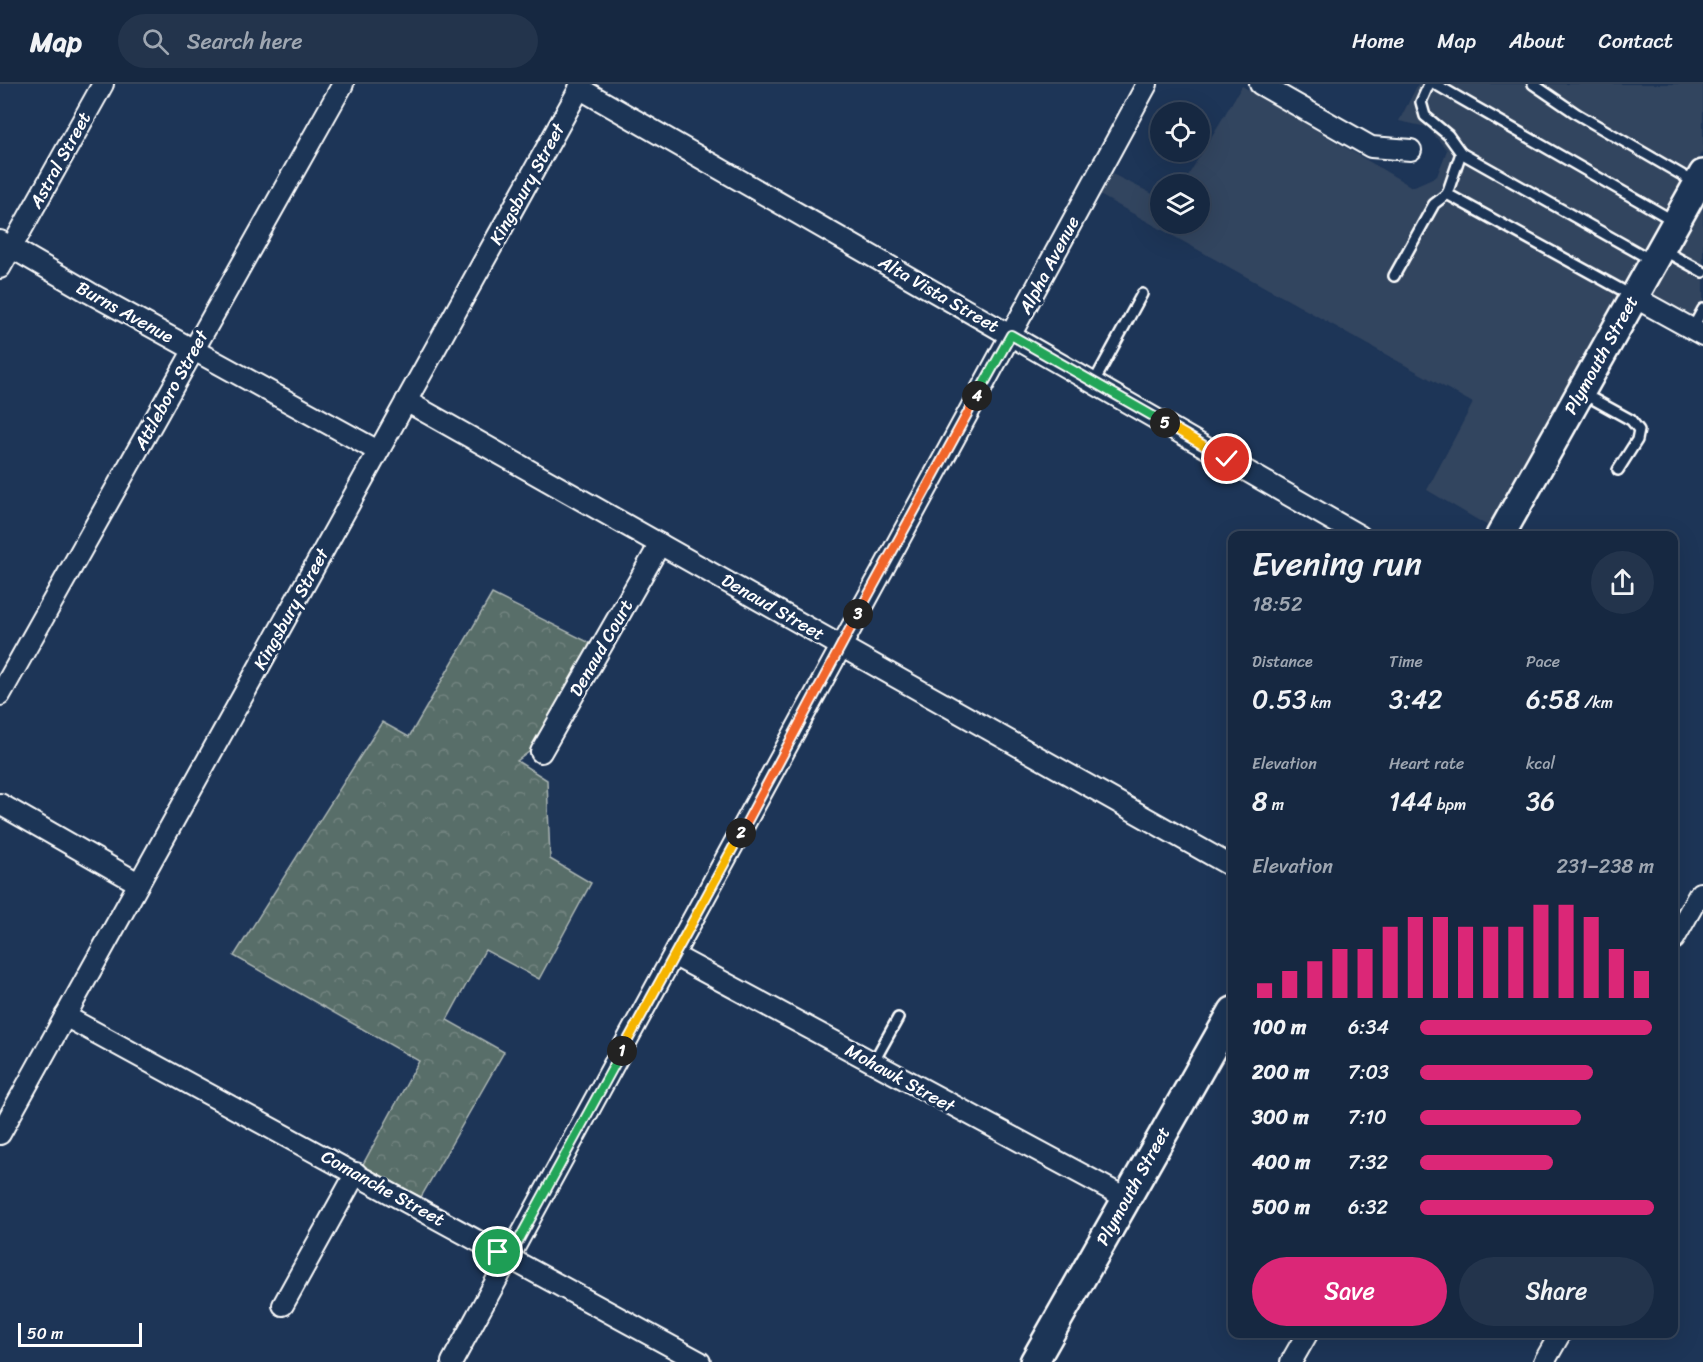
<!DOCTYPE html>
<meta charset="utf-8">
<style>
:root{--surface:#162841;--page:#23344c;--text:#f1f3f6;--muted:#9ea6b1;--line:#35445a;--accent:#db2777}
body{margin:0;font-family:Sriracha,sans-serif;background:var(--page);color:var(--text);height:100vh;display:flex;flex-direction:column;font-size:22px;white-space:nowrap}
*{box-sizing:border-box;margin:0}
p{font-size:20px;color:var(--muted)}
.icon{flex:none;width:33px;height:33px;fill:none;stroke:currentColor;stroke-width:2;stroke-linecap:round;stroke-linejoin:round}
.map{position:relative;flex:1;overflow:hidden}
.side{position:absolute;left:1228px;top:447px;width:450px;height:807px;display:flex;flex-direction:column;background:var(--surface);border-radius:12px;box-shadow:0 6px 24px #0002,0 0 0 2px var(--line)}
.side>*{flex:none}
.buttons{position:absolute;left:1150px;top:18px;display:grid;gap:12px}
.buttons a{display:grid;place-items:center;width:60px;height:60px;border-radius:50%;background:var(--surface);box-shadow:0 6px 24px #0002,0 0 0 2px var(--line);font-size:30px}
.scale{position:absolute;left:18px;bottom:15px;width:124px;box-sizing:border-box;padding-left:6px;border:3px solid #fff;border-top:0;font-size:16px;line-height:21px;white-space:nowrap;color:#fff;-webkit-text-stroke:4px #1d3557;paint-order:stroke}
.pin{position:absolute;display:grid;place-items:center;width:51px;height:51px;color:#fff;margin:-26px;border:3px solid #fff;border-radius:50%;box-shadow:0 2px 6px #0007}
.km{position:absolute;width:30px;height:30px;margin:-15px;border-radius:50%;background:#222;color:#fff;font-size:16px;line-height:30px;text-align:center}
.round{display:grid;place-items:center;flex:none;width:63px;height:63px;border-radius:32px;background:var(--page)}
.headline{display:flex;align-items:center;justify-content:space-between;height:102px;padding:0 24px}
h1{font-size:33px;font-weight:600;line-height:45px}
.metrics{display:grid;grid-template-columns:repeat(3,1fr);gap:9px;height:102px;padding:6px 24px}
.metrics div{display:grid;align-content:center}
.metrics b{font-size:26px;font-weight:600}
.metrics small{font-size:16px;font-weight:400}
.metrics p{font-size:16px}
.chart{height:168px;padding:12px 24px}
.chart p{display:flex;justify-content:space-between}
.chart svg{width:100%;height:108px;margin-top:6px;stroke:var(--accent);stroke-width:6}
.cta{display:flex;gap:12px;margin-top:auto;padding:12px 24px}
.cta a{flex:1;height:69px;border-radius:36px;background:var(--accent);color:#fff;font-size:24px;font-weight:600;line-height:69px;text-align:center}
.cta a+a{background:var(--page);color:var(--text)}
ul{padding:0 24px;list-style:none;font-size:20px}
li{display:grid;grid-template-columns:96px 72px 1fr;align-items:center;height:45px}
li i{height:15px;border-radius:8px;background:var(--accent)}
header{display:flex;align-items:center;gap:36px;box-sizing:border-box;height:84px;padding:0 30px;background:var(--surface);border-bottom:2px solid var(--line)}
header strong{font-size:28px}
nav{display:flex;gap:33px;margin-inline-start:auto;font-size:21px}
.search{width:420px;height:54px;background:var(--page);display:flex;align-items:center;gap:15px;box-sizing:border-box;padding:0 21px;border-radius:33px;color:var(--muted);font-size:22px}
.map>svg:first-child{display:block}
.built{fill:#32445e}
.forest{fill:url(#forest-crowns);stroke:#acb6b4;stroke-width:1.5}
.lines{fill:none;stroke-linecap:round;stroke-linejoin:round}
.lane-casing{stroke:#fff;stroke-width:14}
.street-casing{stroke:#fff;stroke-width:24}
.secondary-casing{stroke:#fff;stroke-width:32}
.lane{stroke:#1d3557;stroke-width:9}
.street{stroke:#1d3557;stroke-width:20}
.secondary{stroke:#1d3557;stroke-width:27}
.split-1-casing{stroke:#fff;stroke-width:12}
.split-2-casing{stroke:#fff;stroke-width:12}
.split-3-casing{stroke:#fff;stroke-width:12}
.split-4-casing{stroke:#fff;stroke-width:12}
.split-5-casing{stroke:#fff;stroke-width:12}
.split-6-casing{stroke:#fff;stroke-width:12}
.split-1{stroke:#22a559;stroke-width:8}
.split-2{stroke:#f5b400;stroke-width:8}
.split-3{stroke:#f0652b;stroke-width:8}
.split-4{stroke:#f0652b;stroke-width:8}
.split-5{stroke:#22a559;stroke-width:8}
.split-6{stroke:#f5b400;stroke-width:8}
.labels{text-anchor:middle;stroke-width:6;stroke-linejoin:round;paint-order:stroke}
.street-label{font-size:18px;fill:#fff;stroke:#1d3557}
</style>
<header>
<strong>Map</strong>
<div class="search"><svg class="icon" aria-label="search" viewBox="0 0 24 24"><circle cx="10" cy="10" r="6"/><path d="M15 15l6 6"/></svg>Search here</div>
<nav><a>Home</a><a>Map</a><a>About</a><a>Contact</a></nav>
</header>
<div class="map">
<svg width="1703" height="1278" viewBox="0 0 1703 1278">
<defs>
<pattern id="forest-crowns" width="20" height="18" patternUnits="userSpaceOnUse" patternTransform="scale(1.5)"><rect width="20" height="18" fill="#596e69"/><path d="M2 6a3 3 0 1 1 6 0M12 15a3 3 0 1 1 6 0" fill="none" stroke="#728480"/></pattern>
</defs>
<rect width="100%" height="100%" fill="#1d3557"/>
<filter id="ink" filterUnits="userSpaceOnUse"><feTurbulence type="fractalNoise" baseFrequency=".0167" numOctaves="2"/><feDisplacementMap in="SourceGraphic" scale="12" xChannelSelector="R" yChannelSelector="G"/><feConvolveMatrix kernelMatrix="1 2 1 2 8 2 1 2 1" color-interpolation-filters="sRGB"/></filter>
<g filter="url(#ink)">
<g class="built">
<polygon points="1418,0 1703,0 1703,66 1488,442 1427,406 1473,319 1096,109 1106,87 1161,114 1161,140 1200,140 1200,100 1183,100 1242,2 1412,103 1437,92 1447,66 1427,43 1399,37"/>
<polygon points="1703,108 1703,241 1666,219 1652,209 1654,195"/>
</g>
<polygon class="forest" points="492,510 596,562 534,664 517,677 547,696 550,775 591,799 539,895 485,866 447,936 504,968 421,1113 361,1084 419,977 234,872 382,638 409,653"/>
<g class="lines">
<defs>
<g id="lane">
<polyline points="1429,0 1421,18 1425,32 1448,51 1461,69 1447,110 1631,211"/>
<polyline points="1435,0 1674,137"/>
<polyline points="1533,0 1577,30 1694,98"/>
<polyline points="1461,69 1653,177"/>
<polyline points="1663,166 1703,188"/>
<polyline points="1394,192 1434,120 1447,110"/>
<polyline points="1692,245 1703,225"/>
<polyline points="1094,298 1142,210"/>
<polyline points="1582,309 1631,336 1639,346 1637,356 1618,386"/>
<polyline points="873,979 898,934"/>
</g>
<g id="street">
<polyline points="1260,0 1371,63 1411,66"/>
<polyline points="579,4 1360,452"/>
<polyline points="0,157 90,209 378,367"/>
<polyline points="0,184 103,0"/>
<polyline points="1634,213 1703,251"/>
<polyline points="406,317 1233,783"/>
<polyline points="0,611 343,0"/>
<polyline points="541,668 660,460"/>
<polyline points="0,720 138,799"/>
<polyline points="1674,855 1700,809"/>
<polyline points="675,872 1126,1114"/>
<polyline points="65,932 700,1278"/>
<polyline points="0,1050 582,0"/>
<polyline points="283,1221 356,1089"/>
<polyline points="452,1278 1147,0"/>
<polyline points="1291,1278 1307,1250"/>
<polyline points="1544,1278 1560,1250"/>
</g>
<g id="secondary">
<polyline points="1500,452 1703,90"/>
<polyline points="1034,1278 1233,927"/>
</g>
</defs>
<use href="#lane" class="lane-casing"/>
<use href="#street" class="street-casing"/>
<use href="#secondary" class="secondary-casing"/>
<use href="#lane" class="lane"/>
<use href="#street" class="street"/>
<use href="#secondary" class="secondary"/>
</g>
</g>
<g class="lines" filter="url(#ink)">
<defs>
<polyline id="split-1" points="498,1168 509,1174 622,967"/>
<polyline id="split-2" points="622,967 741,749"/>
<polyline id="split-3" points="741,749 858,530"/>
<polyline id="split-4" points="858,530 977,312"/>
<polyline id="split-5" points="977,312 1011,251 1165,339"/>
<polyline id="split-6" points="1165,339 1227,375"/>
</defs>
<use href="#split-1" class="split-1-casing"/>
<use href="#split-2" class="split-2-casing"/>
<use href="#split-3" class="split-3-casing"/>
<use href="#split-4" class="split-4-casing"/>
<use href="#split-5" class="split-5-casing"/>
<use href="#split-6" class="split-6-casing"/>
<use href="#split-1" class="split-1"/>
<use href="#split-2" class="split-2"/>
<use href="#split-3" class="split-3"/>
<use href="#split-4" class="split-4"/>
<use href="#split-5" class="split-5"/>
<use href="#split-6" class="split-6"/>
</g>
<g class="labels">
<g class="street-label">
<text transform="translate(60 76) rotate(-61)" y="6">Astral Street</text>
<text transform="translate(527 100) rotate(-61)" y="6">Kingsbury Street</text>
<text transform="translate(1049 181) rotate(-62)" y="6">Alpha Avenue</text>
<text transform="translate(939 210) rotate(30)" y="6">Alta Vista Street</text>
<text transform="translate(125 228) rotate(29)" y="6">Burns Avenue</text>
<text transform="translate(1601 271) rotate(-61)" y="6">Plymouth Street</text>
<text transform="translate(171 306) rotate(-61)" y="6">Attleboro Street</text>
<text transform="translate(773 523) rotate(30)" y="6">Denaud Street</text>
<text transform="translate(291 525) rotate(-61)" y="6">Kingsbury Street</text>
<text transform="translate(601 564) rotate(-60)" y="6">Denaud Court</text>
<text transform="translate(900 994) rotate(29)" y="6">Mohawk Street</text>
<text transform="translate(1133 1102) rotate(-61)" y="6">Plymouth Street</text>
<text transform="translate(383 1104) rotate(29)" y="6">Comanche Street</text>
</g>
</g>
</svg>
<div class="buttons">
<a><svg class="icon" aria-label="locate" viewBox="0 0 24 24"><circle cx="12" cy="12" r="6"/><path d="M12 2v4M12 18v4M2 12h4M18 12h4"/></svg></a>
<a><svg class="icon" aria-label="layers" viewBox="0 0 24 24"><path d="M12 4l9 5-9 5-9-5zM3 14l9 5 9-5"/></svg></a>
</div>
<div class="scale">50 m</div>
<div class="pin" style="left:498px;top:1168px;background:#1e9e55"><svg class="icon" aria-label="arrive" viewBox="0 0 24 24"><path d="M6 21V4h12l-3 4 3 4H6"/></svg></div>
<div class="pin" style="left:1227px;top:375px;background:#d93025"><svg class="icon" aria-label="check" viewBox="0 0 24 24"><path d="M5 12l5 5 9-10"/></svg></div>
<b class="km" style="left:622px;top:967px">1</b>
<b class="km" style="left:741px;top:749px">2</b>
<b class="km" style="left:858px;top:530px">3</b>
<b class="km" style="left:977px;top:312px">4</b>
<b class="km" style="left:1165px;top:339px">5</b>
<section class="side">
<div class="headline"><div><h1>Evening run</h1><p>18:52</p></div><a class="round"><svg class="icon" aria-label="share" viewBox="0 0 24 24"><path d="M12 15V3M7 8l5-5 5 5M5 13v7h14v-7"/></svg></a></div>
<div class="metrics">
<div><p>Distance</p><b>0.53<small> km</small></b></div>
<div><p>Time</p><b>3:42</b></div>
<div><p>Pace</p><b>6:58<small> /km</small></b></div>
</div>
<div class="metrics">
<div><p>Elevation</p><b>8<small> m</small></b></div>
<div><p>Heart rate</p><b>144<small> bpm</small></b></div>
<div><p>kcal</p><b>36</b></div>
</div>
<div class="chart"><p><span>Elevation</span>231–238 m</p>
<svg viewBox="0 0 160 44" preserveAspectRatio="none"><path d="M5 44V38M15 44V33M25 44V29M35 44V24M45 44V24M55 44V15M65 44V11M75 44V11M85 44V15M95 44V15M105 44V15M115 44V6M125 44V6M135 44V11M145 44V24M155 44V33"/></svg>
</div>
<ul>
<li><b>100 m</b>6:34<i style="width:99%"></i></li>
<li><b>200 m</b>7:03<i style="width:74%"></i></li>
<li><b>300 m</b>7:10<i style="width:69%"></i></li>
<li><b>400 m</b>7:32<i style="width:57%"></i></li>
<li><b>500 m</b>6:32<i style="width:100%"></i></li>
</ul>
<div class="cta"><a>Save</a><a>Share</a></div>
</section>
</div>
